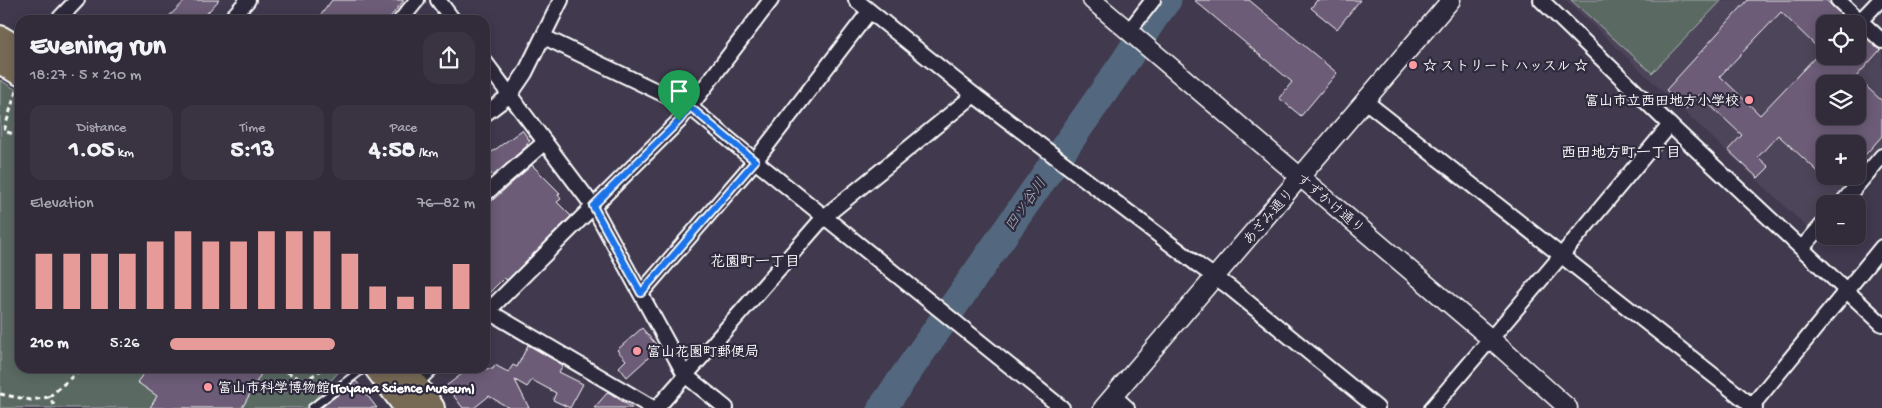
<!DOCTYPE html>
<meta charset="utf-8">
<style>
:root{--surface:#312b3a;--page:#393342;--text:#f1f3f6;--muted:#a8a7af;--line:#4c4754;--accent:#e69b98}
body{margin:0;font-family:"Gochi Hand","Klee One",sans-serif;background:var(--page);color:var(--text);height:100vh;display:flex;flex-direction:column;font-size:19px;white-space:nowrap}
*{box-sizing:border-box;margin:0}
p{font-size:16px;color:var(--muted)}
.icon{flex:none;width:28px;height:28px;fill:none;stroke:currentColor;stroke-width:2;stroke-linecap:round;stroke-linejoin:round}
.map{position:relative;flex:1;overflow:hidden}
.side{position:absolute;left:15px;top:15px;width:475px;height:358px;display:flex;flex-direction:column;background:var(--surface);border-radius:15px;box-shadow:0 2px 12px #0003,0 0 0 1px var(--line)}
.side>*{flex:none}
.tools{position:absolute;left:1816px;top:15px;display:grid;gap:10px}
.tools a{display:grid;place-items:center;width:50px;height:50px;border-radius:10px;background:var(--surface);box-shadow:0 2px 12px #0003,0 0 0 1px var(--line);font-size:25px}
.pin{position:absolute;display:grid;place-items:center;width:42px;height:42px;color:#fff;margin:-51px -21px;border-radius:50% 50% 50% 0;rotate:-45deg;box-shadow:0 0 5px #0007}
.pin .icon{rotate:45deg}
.round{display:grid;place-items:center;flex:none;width:52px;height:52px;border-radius:15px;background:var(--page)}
.headline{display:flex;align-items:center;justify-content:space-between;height:85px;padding:0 15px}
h1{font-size:28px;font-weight:700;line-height:38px}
.stats{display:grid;grid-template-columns:repeat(3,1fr);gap:8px;height:85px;padding:5px 15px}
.stats div{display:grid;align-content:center;border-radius:12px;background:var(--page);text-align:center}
.stats b{font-size:25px;font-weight:700}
.stats small{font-size:14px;font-weight:400}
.stats p{font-size:14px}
.chart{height:140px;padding:10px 15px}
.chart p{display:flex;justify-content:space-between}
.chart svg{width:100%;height:90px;margin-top:5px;stroke:var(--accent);stroke-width:6}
ul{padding:0 15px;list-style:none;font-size:16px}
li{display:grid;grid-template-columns:80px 60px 1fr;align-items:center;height:38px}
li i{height:12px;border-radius:6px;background:var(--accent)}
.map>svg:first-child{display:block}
.built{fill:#4e445a;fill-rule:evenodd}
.green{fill:#5a6b63;stroke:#acb5b1}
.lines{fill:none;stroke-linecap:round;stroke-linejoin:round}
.river{stroke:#53687e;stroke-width:29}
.building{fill:#6c5c77;stroke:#fff;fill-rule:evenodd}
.service-casing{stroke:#fff;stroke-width:11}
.minor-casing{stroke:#fff;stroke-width:18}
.tertiary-casing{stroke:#fff;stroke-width:21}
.trunk-casing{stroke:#fff;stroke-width:28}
.path{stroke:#fff;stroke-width:3;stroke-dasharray:5 4;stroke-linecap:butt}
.service{stroke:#2f2a3d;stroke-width:7}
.minor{stroke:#2f2a3d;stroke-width:14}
.tertiary{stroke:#2f2a3d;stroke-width:18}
.trunk{stroke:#766a54;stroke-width:24}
.route-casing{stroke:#fff;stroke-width:10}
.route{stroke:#1a73e8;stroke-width:6}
.poi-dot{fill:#ff9aa2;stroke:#2f2a3d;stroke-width:2}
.labels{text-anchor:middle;stroke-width:4.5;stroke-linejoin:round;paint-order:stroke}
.poi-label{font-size:14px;font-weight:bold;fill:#fff;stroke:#2f2a3d;text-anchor:start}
.street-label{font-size:14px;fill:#fff;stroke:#2f2a3d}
.neighbourhood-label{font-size:15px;font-weight:bold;fill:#fff;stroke:#2f2a3d}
.water-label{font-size:15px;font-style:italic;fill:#a9b4be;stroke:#2f2a3d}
</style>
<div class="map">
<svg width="1882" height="408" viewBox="0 0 1882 408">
<rect width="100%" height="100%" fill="#41394e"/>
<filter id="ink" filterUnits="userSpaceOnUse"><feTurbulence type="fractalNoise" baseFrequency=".02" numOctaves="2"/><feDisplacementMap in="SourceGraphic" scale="10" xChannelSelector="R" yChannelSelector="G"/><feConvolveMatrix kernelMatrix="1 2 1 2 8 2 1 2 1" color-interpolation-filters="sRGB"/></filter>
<g filter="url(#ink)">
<path class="built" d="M 1566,0 L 1827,0 L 1853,24 L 1825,24 L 1825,56 L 1858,56 L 1858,28 L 1882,50 L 1882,145 L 1858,173 L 1858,144 L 1825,144 L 1825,176 L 1854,176 L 1830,204 L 1825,204 L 1825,210 L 1809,229 ZM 1825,84 L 1858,84 L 1858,116 L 1825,116 Z"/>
<g class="green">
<polygon points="1571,0 1722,0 1652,73"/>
<polygon points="0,80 20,92 20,368 342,368 307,408 0,408"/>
</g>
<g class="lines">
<polyline class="river" points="882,408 1126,60 1154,17 1167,0"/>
</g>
<g class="building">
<polygon points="186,0 219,0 201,20 165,20"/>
<polygon points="332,0 404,0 388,20 317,20"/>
<polygon points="1194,0 1249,0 1337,73 1301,116 1279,98 1292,82"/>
<polygon points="1317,0 1360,0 1337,29 1311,8"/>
<path d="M 1748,0 L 1826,0 L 1851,24 L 1825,24 L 1825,56 L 1858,56 L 1858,30 L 1880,50 L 1856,77 L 1882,101 L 1882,136 L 1858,163 L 1858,144 L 1825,144 L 1825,178 L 1778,135 L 1758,157 L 1769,167 L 1758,178 L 1728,150 L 1742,135 L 1699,95 L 1686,109 L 1666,90 ZM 1781,12 L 1821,51 L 1760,115 L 1720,76 ZM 1825,84 L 1858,84 L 1858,116 L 1825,116 Z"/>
<polygon points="522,130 530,141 526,144 528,145 493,176 485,167 485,157"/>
<polygon points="532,165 560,193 558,195 561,199 557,202 571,216 507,280 504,278 485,297 485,207"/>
<polygon points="642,328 659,348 627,377 619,367 626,360 617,350"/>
<polygon points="528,345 563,365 559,372 583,384 570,408 553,400 556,393 532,380 527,387 515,380 529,408 509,408 489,396 474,408 463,408 446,386 470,368 493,369 495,365 508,372 513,365 517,367"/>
<polygon points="148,368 254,368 262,372 242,408 150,408 157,396 137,382"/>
<polygon points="356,381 377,408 321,408 331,400"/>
<polygon points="608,392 616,397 632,408 594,408"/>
</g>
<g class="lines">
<defs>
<polyline id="service" points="312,408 364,368"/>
<g id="minor">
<polyline points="438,0 453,20"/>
<polyline points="856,0 974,95 1198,265 1229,287 1377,408"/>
<polyline points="1541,0 1670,125 1882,324"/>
<polyline points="1838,0 1882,41"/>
<polyline points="58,20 77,0"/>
<polyline points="230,20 248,0"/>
<polyline points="401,20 417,0"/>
<polyline points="1860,21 1880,0"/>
<polyline points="1129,31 1153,0"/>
<polyline points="544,37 690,107 755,161 1062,408"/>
<polyline points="485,62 593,206 685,375 726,408"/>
<polyline points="1365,101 1755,408"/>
<polyline points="485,114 510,95 525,73 561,0"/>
<polyline points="485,194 545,142"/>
<polyline points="1841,204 1882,156"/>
<polyline points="1802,248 1825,222"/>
<polyline points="641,293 755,161 869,12"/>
<polyline points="488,311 653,408"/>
<polyline points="485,314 679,121 771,0"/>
<polyline points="414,384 431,368"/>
<polyline points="1114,396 1127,408"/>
<polyline points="657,408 824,217 974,95"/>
<polyline points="1432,408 1561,256 1670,125"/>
<polyline points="1750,408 1882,247"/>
</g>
<g id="tertiary">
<polyline points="1092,0 1491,339 1568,408"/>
<polyline points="1103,408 1451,0"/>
</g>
<g id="trunk">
<polyline points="0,38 20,50"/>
<polyline points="0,61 20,73"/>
<polyline points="377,368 407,408"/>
<polyline points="402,368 432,408"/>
</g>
</defs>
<use href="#service" class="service-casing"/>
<use href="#minor" class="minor-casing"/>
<use href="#tertiary" class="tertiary-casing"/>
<use href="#trunk" class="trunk-casing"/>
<g class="path">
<polyline points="16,91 4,131 20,136"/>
<polyline points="279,368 305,381 324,368"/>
<polyline points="0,394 31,400 49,397 56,408"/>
<polyline points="49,397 82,368"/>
</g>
<use href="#service" class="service"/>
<use href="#minor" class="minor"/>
<use href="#tertiary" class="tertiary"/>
<use href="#trunk" class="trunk"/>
</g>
</g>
<g class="lines" filter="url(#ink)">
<defs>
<polygon id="route" points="690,107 755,161 641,293 593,206 679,121"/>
</defs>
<use href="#route" class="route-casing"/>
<use href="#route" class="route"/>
</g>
<g class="poi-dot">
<circle cx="1413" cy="65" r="5"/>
<circle cx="1749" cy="100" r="5"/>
<circle cx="637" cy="351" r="5"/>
<circle cx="208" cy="387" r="5"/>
</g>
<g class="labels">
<g class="poi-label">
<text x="1423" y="70">☆ ストリート ハッスル ☆</text>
<text x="1739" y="105" text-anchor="end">富山市立西田地方小学校</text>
<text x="647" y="356">富山花園町郵便局</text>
<text x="218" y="392">富山市科学博物館(Toyama Science Museum)</text>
</g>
<g class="street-label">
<text transform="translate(1331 203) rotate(40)" y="5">すずかけ通り</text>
<text transform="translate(1268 216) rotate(-49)" y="5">あざみ通り</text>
</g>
<g class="neighbourhood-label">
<text x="1621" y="157">西田地方町一丁目</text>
<text x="755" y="266">花園町一丁目</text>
</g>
<g class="water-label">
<text transform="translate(1025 204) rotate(-55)" y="5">四ツ谷川</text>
</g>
</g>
</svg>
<div class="tools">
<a><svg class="icon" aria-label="locate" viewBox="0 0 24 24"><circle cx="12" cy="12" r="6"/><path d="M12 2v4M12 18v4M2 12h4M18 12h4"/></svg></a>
<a><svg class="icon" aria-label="layers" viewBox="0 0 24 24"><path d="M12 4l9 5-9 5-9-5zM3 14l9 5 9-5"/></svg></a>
<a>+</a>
<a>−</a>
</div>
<div class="pin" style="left:679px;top:121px;background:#1e9e55"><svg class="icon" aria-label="arrive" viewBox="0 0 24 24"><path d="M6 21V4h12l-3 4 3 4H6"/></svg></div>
<section class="side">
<div class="headline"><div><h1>Evening run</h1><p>18:27 · 5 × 210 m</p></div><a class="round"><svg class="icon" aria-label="share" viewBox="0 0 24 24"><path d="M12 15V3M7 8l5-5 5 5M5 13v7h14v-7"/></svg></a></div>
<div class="stats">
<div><p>Distance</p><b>1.05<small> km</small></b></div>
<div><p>Time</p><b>5:13</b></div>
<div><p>Pace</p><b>4:58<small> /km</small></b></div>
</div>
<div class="chart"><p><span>Elevation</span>76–82 m</p>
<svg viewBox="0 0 160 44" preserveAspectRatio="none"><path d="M5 44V17M15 44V17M25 44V17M35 44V17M45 44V11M55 44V6M65 44V11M75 44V11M85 44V6M95 44V6M105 44V6M115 44V17M125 44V33M135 44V38M145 44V33M155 44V22"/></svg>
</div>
<ul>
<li><b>210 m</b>5:26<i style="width:54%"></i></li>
</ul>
</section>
</div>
